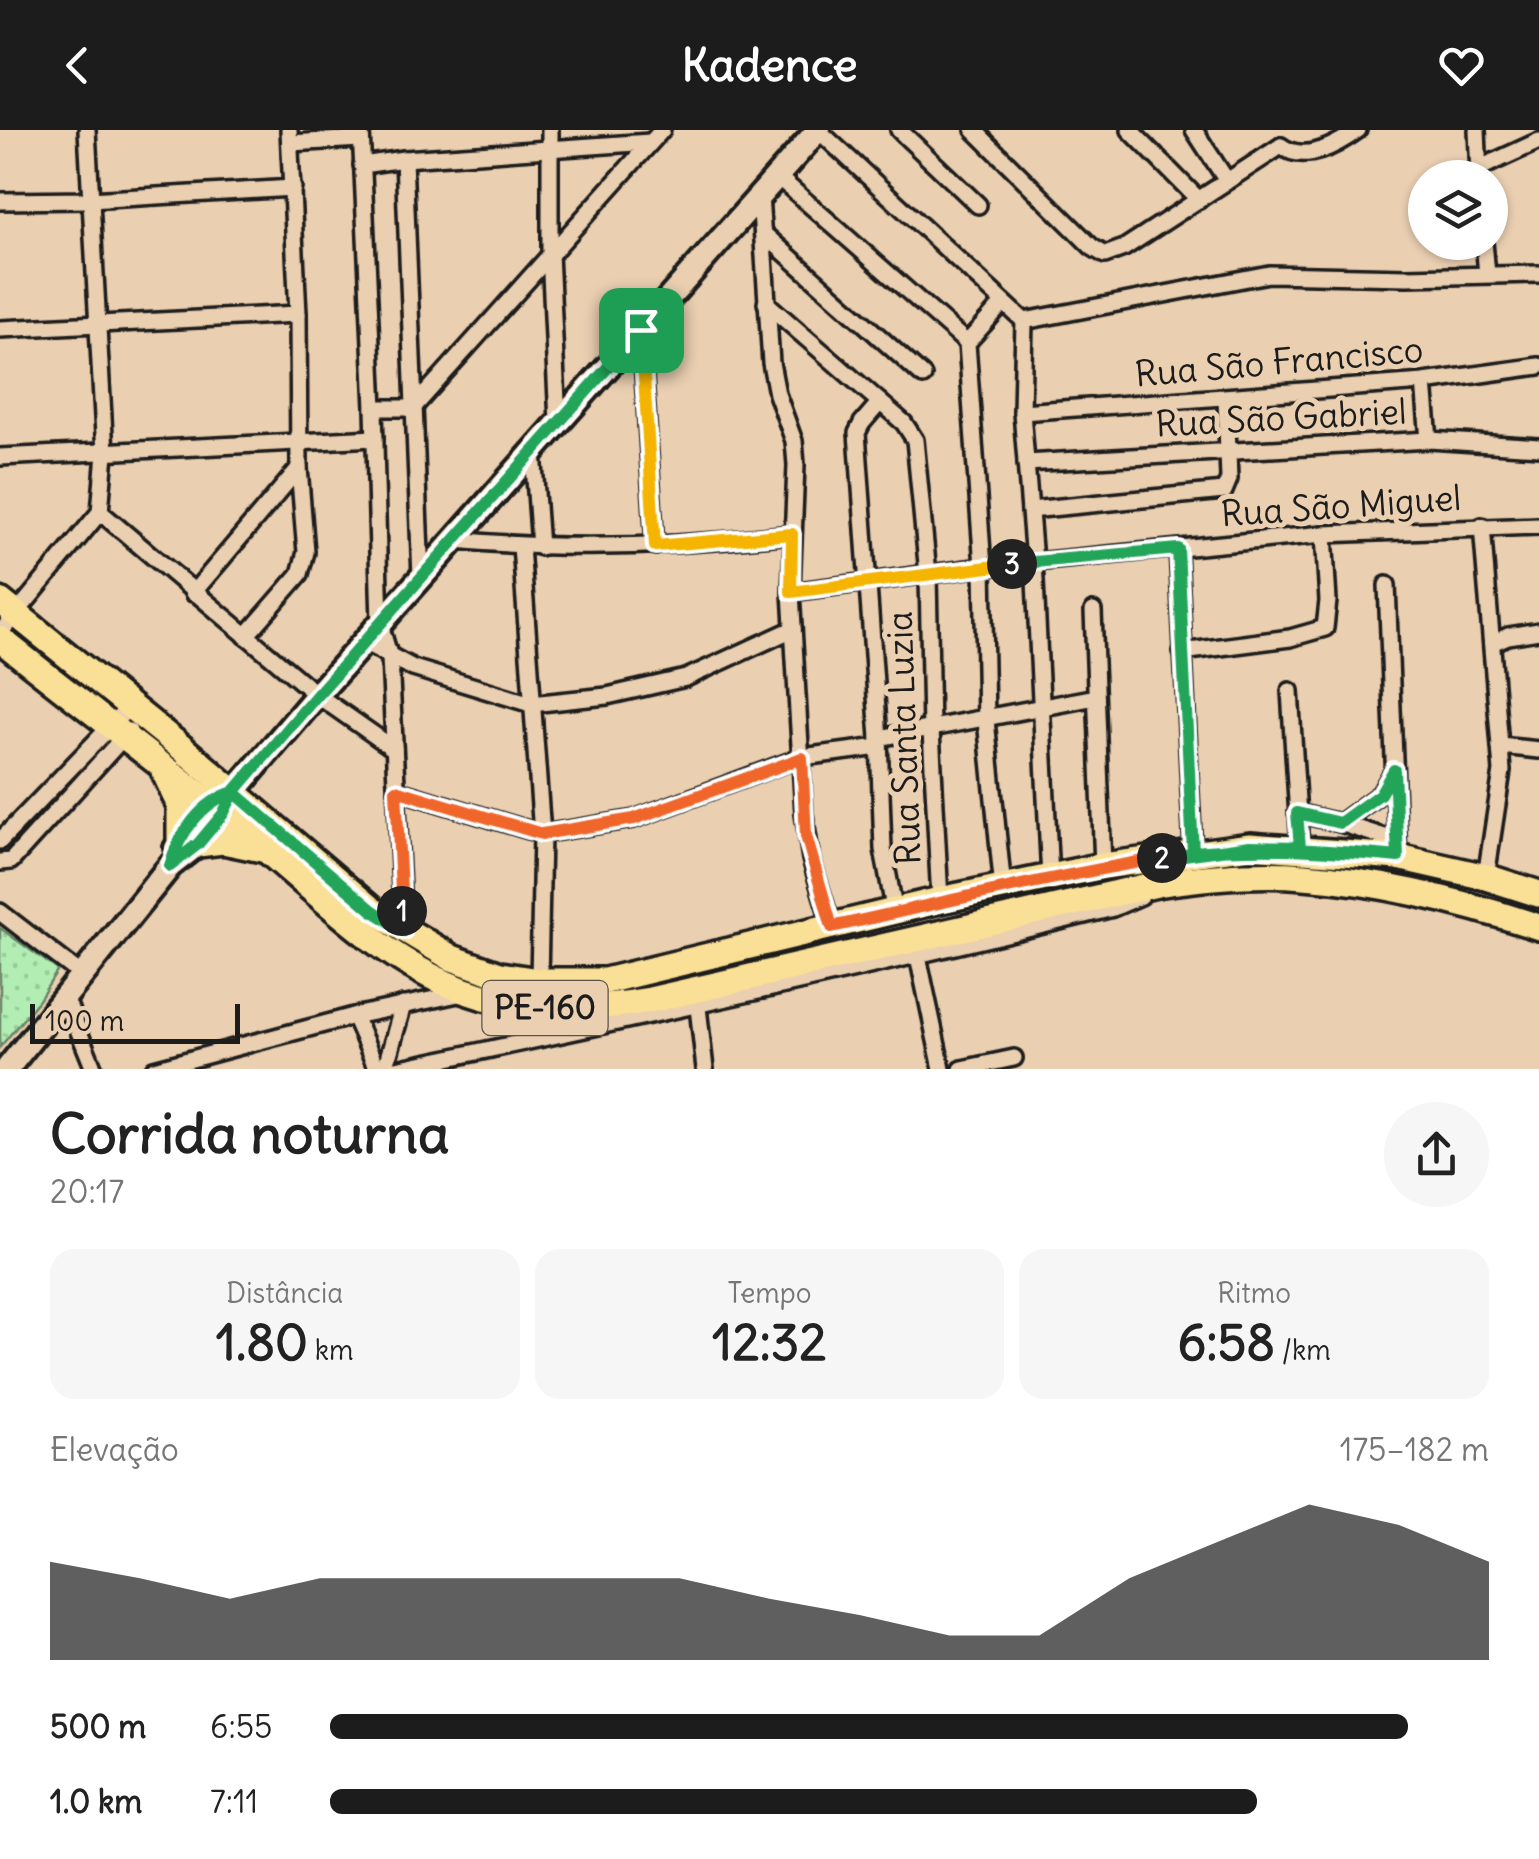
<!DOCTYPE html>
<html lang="pt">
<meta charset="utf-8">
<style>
:root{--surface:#fff;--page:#f6f6f6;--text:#222;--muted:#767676;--accent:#1c1c1c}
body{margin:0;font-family:Delius,sans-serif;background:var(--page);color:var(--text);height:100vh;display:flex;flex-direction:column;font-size:38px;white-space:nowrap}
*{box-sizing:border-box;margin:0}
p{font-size:32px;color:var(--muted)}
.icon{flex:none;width:55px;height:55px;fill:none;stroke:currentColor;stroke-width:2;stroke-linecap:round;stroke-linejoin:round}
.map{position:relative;height:939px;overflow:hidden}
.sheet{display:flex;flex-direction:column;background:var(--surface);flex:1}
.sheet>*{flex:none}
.tools{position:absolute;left:1408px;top:30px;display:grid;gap:20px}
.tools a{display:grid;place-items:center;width:100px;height:100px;border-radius:50%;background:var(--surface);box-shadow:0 2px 8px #0004;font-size:50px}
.scale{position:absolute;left:30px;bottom:25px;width:210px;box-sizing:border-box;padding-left:10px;border:5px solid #1c1c1c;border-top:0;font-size:28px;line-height:35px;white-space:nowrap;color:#1c1c1c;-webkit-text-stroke:8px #eacfb1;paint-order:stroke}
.pin{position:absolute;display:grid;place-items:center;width:85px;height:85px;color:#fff;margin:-42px;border-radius:20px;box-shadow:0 5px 15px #0006}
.km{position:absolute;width:50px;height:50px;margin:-25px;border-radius:50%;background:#222;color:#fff;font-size:28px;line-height:50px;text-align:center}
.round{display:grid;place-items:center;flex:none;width:105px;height:105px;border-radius:52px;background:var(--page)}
.overview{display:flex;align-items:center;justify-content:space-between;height:170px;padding:0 50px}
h1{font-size:55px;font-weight:700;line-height:75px}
.figures{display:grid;grid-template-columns:repeat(3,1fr);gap:15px;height:170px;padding:10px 50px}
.figures div{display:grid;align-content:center;border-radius:25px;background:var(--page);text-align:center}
.figures b{font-size:50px;font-weight:700}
.figures small{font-size:28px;font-weight:400}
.figures p{font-size:28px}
.chart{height:280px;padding:20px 50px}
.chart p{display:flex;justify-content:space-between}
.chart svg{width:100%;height:180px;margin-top:10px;fill:var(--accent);opacity:.7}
ul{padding:0 50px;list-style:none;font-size:32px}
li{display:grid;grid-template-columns:160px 120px 1fr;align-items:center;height:75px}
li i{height:25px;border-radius:12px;background:var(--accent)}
header{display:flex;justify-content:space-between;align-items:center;height:130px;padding:0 50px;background:var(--accent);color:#fff;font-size:45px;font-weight:700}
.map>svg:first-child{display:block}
.park{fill:url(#park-dots);stroke:#678568;stroke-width:2.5}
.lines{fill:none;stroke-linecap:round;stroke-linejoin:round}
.street-casing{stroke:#1c1c1c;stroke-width:22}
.secondary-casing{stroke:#1c1c1c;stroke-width:30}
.primary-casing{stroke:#1c1c1c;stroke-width:32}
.street{stroke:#eacfb1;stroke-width:15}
.secondary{stroke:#eacfb1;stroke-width:22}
.primary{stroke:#fadf96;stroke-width:25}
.split-1-casing{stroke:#fff;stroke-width:20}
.split-2-casing{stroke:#fff;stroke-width:20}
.split-3-casing{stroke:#fff;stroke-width:20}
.split-4-casing{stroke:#fff;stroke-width:20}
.split-1{stroke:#22a559;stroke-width:12}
.split-2{stroke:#f0652b;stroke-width:12}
.split-3{stroke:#22a559;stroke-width:12}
.split-4{stroke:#f5b400;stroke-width:12}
.labels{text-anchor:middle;stroke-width:10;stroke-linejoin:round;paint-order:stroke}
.shield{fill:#eacfb1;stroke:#5a5249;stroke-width:2.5}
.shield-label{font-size:32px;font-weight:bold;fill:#1c1c1c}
.street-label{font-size:35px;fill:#1c1c1c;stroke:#eacfb1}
</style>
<header><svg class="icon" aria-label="back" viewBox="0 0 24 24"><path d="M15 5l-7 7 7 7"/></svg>Kadence<svg class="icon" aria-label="heart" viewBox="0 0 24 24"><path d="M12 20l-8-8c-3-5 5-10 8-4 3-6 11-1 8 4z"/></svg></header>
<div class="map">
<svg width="1539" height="939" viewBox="0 0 1539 939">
<defs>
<pattern id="park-dots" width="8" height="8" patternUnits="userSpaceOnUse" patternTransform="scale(2.5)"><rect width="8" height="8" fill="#b2eeb3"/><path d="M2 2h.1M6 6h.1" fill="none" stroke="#98cc99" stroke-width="1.8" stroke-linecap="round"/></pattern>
</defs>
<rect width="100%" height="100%" fill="#eacfb1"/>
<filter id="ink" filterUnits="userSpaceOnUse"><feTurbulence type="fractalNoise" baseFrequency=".01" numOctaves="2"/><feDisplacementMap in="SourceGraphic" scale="20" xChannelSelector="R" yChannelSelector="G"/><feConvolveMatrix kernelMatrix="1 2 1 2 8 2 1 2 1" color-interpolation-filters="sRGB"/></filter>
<g filter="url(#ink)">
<polygon class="park" points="0,798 58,840 39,870 0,917"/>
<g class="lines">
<defs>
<g id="street">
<polyline points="361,0 374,278 380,494 390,528 403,801"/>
<polyline points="550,0 550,123 558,293"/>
<polyline points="818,0 1024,191"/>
<polyline points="899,0 978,75"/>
<polyline points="974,0 1092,117 1105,125 1124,118 1281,16"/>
<polyline points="1130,0 1199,70"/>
<polyline points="1194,0 1227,51"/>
<polyline points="1477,0 1479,46"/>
<polyline points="290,13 361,9"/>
<path d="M 1281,16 C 1305,34 1337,15 1358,0"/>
<polyline points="404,29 421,448"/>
<polyline points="362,35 404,29 650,12"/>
<polyline points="1478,39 1539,11"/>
<polyline points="777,46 967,213 983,437 986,590 1003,759"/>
<polyline points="760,65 771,233 777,264 794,311 796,335 791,462 804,684 811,729 832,797"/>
<polyline points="0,71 89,70 293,58"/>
<polyline points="764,104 923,246"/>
<polyline points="1484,112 1487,144"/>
<polyline points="766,173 904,293 915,310 928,444 931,600 940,770"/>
<polyline points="1024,191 1022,282 1034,431 1050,748"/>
<polyline points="1024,191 1269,144 1407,147 1539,144"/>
<polyline points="0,199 298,184"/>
<polyline points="641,200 655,416"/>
<polyline points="967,213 1003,173"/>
<polyline points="1424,252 1429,310"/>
<polyline points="880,272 862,293 857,303 879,608 883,719 895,783"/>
<polyline points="374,278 413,278 662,0"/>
<polyline points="1022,282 1424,252 1539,236"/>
<polyline points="533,321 540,417"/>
<polyline points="0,327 375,308"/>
<polyline points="1026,333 1429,310 1539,317"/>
<polyline points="1030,380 1224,361 1229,349 1226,268"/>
<polyline points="100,382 317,565 394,619"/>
<polyline points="1482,396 1502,641 1486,747"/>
<path d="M 455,410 C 568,421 679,417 791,404"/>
<polyline points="521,416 542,704 539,851"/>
<polyline points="1178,419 1193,722"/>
<polyline points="1387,455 1398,727"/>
<polyline points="791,462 983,437 1324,404 1539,396"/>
<polyline points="193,463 299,338"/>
<polyline points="1093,481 1103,736"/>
<polyline points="0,503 100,382 105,323 87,0"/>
<polyline points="246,506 300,444 306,422 299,338 298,184 289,0"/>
<polyline points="364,512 413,538 531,574 607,566 686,548 793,499"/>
<polyline points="1492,513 1508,506 1539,501"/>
<polyline points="1182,522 1290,508 1325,498 1328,471 1324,404"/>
<polyline points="1290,561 1300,717"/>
<polyline points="879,608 1096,567"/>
<polyline points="1500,616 1539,620"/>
<polyline points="396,660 542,704 634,689 802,627 879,617"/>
<polyline points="1297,683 1340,693 1380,664 1394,640"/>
<polyline points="1340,693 1397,711"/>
<polyline points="0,711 130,576"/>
<polyline points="0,732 11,731 129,601"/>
<polyline points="0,782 82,845"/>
<polyline points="918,826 942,939"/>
<polyline points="65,867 94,939"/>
<polyline points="697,868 705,939"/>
<polyline points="354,886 377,939"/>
<polyline points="154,939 354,886 463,863"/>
<polyline points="385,939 403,875"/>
<path d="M 396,939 C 636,889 875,837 1113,778 L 1141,766"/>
<polyline points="962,939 1014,928"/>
</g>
<g id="secondary">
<polyline points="176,718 208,674 224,665"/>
<polyline points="7,939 170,736 198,714 223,684 234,662 317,565 818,0"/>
</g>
<g id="primary">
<polyline points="0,471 182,618 372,780 452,828 500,845 539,851 605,851 940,770 1103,736 1250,716 1398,727 1486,747 1539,764"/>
<path d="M 0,509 C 75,569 152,627 227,687 C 375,807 439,907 650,870 L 1157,754 C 1204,747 1256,742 1304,746 C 1384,752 1463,772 1539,797"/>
<polyline points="165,643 180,676 180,711"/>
<polyline points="198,714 223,711 262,719"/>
</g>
</defs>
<use href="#street" class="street-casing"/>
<use href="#secondary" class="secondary-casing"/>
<use href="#primary" class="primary-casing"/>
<use href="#street" class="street"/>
<use href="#secondary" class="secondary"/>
<use href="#primary" class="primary"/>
</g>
</g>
<g class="lines" filter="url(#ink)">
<defs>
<path id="split-1" d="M 402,781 L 404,801 L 372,780 L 234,662 C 202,671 178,705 170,736 L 198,714 L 223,684 L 234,662 L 317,565 L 641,200"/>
<path id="split-2" d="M 402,781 L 396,660 L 542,704 L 634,689 L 802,628 L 806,706 L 832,797 C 942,772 1051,747 1162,728"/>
<path id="split-3" d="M 1012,434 L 1178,419 L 1193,722 C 1263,715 1328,720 1398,727 L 1394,640 L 1380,664 L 1340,693 L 1297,683 L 1300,717 L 1250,716 L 1162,728"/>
<polyline id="split-4" points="641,200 655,416 792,404 791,462 1012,434"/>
</defs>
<use href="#split-1" class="split-1-casing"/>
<use href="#split-2" class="split-2-casing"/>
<use href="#split-3" class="split-3-casing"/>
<use href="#split-4" class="split-4-casing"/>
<use href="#split-1" class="split-1"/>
<use href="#split-2" class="split-2"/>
<use href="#split-3" class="split-3"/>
<use href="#split-4" class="split-4"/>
</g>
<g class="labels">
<rect class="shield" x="482.5" y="851" width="125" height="54" rx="8"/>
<g class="shield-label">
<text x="545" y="889">PE-160</text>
</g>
<g class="street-label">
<text transform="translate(1279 232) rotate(-5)" y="12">Rua São Francisco</text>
<text transform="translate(1281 288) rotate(-3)" y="12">Rua São Gabriel</text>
<text transform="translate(1341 376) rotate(-4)" y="12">Rua São Miguel</text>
<text transform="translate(904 608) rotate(-92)" y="12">Rua Santa Luzia</text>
</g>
</g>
</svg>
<div class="tools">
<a><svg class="icon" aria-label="layers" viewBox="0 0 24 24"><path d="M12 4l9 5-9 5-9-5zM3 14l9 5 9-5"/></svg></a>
</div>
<div class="scale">100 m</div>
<div class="pin" style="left:641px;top:200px;background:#1e9e55"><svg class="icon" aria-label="arrive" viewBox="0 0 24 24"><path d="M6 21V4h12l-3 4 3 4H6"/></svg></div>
<b class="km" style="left:402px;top:781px">1</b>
<b class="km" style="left:1162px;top:728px">2</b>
<b class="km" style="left:1012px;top:434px">3</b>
</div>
<section class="sheet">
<div class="overview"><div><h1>Corrida noturna</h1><p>20:17</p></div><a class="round"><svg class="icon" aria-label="share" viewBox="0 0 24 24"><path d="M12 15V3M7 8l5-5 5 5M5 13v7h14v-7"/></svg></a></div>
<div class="figures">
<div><p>Distância</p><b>1.80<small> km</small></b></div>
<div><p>Tempo</p><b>12:32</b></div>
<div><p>Ritmo</p><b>6:58<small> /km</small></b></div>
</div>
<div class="chart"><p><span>Elevação</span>175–182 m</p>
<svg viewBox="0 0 160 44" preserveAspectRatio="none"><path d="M0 44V20L10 24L20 29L30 24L40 24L50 24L60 24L70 24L80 29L90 33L100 38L110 38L120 24L130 15L140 6L150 11L160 20V44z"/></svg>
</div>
<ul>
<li><b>500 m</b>6:55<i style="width:93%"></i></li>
<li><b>1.0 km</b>7:11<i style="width:80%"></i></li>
</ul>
</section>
